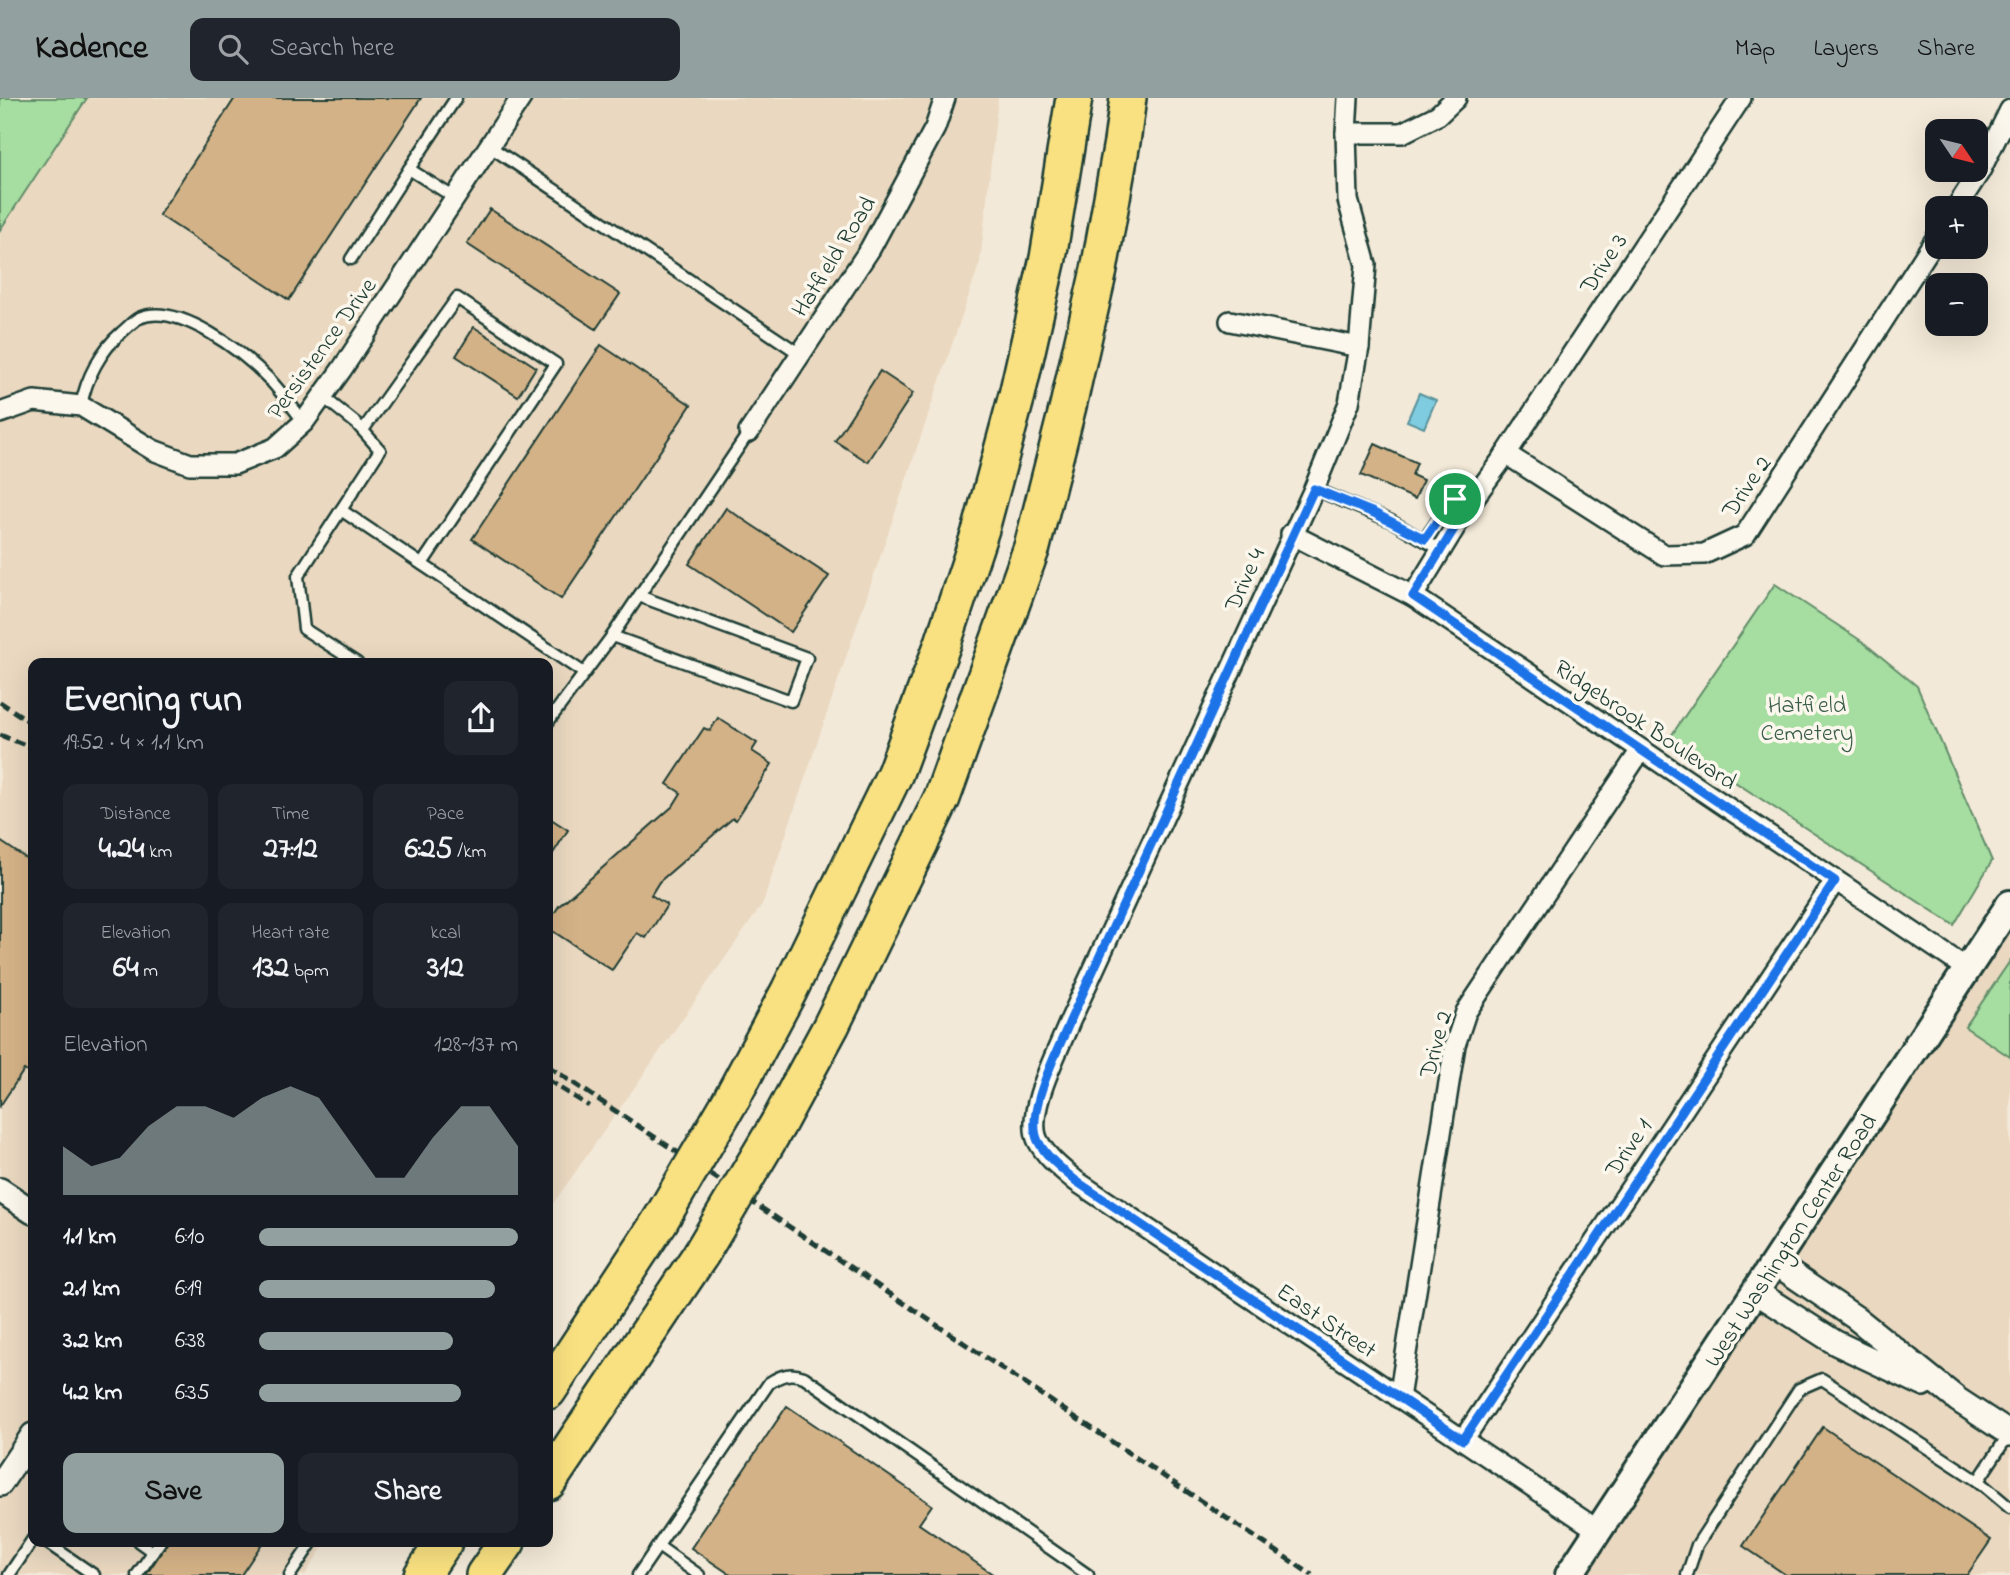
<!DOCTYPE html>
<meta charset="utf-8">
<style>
:root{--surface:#171b24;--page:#20242c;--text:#f1f3f6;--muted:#9ea1a6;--accent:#92a19f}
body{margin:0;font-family:"Indie Flower",sans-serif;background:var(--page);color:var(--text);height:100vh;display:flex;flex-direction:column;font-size:26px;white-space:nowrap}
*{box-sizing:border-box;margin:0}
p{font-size:23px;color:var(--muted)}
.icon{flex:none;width:38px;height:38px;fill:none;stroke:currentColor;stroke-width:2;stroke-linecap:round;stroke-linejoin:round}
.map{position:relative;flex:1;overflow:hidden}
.side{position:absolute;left:28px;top:560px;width:525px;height:889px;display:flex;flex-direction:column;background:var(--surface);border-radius:14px;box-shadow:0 7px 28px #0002}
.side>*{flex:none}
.needle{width:46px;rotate:125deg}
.controls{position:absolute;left:1925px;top:21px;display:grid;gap:14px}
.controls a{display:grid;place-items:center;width:63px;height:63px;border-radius:14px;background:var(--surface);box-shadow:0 7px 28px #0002;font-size:35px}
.pin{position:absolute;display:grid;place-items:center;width:60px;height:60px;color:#fff;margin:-30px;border:4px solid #fff;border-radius:50%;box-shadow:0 2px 7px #0007}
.round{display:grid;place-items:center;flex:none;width:74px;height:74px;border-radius:14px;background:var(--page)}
.head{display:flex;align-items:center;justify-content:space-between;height:119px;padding:0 35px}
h1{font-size:38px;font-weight:800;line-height:52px}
.metrics{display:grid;grid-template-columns:repeat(3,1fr);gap:10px;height:119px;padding:7px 35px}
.metrics div{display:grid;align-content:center;border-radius:14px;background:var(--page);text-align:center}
.metrics b{font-size:30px;font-weight:800}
.metrics small{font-size:19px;font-weight:400}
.metrics p{font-size:19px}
.chart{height:196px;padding:14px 35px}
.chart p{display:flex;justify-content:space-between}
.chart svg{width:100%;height:126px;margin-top:7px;fill:var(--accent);opacity:.7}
.action{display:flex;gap:14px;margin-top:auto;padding:14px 35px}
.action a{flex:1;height:80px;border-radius:14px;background:var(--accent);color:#111;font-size:28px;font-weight:800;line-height:80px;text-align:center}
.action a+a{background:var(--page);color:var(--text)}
ul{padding:0 35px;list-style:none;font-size:23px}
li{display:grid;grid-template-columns:112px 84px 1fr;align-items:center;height:52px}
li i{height:18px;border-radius:9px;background:var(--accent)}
header{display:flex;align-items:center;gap:42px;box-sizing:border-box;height:98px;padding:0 35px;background:var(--accent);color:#111}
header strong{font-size:33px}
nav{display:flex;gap:38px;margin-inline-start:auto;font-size:24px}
.search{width:490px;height:63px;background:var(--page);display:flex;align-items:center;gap:18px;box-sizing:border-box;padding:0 24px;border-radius:14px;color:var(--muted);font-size:26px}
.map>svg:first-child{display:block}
.built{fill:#ead8c0}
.green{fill:#a6dda0;stroke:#628d6a;stroke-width:2}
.water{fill:#7fcbdf;stroke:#59929b;stroke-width:2}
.building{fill:#d4b287;stroke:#1f3d34;stroke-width:2}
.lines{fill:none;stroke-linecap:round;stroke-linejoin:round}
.service-casing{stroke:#1f3d34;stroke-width:15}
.minor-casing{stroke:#1f3d34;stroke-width:24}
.tertiary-casing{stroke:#1f3d34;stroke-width:28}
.secondary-casing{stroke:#1f3d34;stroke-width:32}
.motorway-casing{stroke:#1f3d34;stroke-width:40}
.service{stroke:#fbf7ec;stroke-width:10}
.minor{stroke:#fbf7ec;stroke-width:19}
.tertiary{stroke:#fbf7ec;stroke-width:23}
.secondary{stroke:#fbf7ec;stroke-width:26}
.motorway{stroke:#f9e181;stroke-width:35}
.rail{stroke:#1f3d34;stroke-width:5;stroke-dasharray:10 5;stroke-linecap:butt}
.motorway-bridge-casing{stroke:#1f3d34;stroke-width:40;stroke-linecap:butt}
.motorway-bridge{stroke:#f9e181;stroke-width:35}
.route-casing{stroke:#fff;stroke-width:14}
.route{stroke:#1a73e8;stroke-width:9}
.labels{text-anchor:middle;stroke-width:7;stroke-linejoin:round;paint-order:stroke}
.street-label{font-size:24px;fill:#1f3d34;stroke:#fbf7ec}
.park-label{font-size:24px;fill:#3a5d4a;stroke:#fbf7ec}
</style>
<header>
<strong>Kadence</strong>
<div class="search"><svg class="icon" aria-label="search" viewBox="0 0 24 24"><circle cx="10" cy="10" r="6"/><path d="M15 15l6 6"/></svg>Search here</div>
<nav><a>Map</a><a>Layers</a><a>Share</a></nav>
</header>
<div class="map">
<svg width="2010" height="1477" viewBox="0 0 2010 1477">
<rect width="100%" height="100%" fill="#f3e9d8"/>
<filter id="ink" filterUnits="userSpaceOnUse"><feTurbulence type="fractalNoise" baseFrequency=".0143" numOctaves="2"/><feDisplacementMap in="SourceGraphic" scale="14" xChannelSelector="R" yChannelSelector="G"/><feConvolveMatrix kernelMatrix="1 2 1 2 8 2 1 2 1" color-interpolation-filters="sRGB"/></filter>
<g filter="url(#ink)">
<g class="built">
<polygon points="45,0 998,0 980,164 762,807 548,1113 548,565 33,565 33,1444 326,1444 305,1477 0,1477 0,66"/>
<polygon points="2010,823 2010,1477 1579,1477"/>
</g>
<g class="green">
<polygon points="0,0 87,0 0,132"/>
<polygon points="1775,486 1863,544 1917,588 1992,763 1954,827 1669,641"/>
<polygon points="2010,863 2010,959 1965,929"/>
</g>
<polygon class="water" points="1419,295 1436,302 1424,330 1407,323"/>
<g class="building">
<polygon points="235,0 421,0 289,202 159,117"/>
<polygon points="490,111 620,196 596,231 467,146"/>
<polygon points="474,229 536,269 518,298 456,258"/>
<polygon points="601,247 691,307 561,501 472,441"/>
<polygon points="880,273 913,295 868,364 835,343"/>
<polygon points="1375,346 1417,365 1412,377 1423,382 1415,401 1361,377"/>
<polygon points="726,410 829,478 791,534 689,466"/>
<polygon points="718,620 757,645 752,653 772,666 736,722 733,720 659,784 651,797 667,807 646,840 637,835 612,872 548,830 548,825 559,808 673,708 681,695 667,686 704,630 710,633"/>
<polygon points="548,719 568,732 548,763"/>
<polygon points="0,743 33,765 33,978 24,972 0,1008"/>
<polygon points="787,1308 932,1407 919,1426 994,1477 731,1477 691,1450"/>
<polygon points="1823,1329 1991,1442 1967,1477 1786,1477 1743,1448"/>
<polygon points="168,1444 263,1444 241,1477 146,1477"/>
</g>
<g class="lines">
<defs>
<g id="service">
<polyline points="489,48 800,256"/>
<polyline points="455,100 409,71 456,0"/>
<polyline points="351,161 409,71"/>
<polyline points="322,298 357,326 380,352 298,478 304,531 357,565"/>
<path d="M 81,308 C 86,280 101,252 122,234 C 127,230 133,223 139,220 C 178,203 244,255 270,282 C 282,295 293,310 304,324"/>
<polyline points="363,332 457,200 556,266 422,466"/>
<polyline points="1314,391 1391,423 1441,452"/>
<polyline points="341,412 584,575"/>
<polyline points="1425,441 1452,401 1468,408"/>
<polyline points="612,538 791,603 807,560 639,498"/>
<polyline points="548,624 612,538 749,334"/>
<polyline points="18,1360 33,1371"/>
<polyline points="1978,1383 2010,1410"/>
<polyline points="46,1444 94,1477"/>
<polyline points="139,1444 153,1454"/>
<polyline points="658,1448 699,1477"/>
<polyline points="9,1477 33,1441"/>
<polyline points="137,1477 160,1444"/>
<polyline points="290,1477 312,1444"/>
<path d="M 638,1477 L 769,1285 C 781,1277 790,1274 804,1279 L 1088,1477"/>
<polyline points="1687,1477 1697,1447 1799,1291 1822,1281 1978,1383 2009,1336"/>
</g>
<g id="minor">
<path d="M 1348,0 L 1346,35 L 1348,102 L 1366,167 L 1359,249 L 1349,305 L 1314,391 L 1070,923 C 1059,951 1024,1015 1038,1043 C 1047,1060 1062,1071 1076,1083 L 1599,1433"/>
<polyline points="1346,35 1402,35 1438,17 1456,0"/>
<polyline points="1956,110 1980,73 2010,12"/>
<polyline points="1230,223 1359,249"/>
<polyline points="0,315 34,303 81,308 153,352 190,366 235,366 275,350 304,324 342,271 521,0"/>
<polyline points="749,334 870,151 935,30 945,0"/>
<polyline points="1506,356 1664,457 1704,456 1745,437 1937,139"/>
<polyline points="1291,436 1413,498 1966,870"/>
<polyline points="1413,498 1468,408 1506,356 1741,0"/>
<polyline points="1399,1300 1455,947 1466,914 1641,652"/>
<polyline points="1463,1342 1835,783"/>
</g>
<g id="tertiary">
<polyline points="0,1092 33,1114"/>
<polyline points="1775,1165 1856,1220 1958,1302 2010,1336"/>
<polyline points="1756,1194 1836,1245 1923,1286"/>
<polyline points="0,1386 33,1337"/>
</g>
<polyline id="secondary" points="1569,1477 2010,806"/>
<g id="motorway">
<polyline points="732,1000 789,893 895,675 943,545 981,431 1017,297 1048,160 1074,0"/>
<polyline points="778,1026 831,928 942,700 1032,449 1068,308 1099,172 1122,44 1128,0"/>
<polyline points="548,1293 660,1123"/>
<polyline points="548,1384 701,1156"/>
<polyline points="422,1477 444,1444"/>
<polyline points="484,1477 507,1444"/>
</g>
</defs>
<use href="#service" class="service-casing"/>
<use href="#minor" class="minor-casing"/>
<use href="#tertiary" class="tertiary-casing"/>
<use href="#secondary" class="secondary-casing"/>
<use href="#motorway" class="motorway-casing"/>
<use href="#service" class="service"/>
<use href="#minor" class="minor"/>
<use href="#tertiary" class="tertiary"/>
<use href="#secondary" class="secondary"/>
<use href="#motorway" class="motorway"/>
<g class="rail">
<polyline points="0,604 33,626"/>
<polyline points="0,637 33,650"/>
<polyline points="548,968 1312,1477"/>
<polyline points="548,982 589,1008"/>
</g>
<defs>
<g id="motorway-bridge">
<polyline points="660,1123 732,1000"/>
<polyline points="701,1156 778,1026"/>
</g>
</defs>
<use href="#motorway-bridge" class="motorway-bridge-casing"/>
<use href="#motorway-bridge" class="motorway-bridge"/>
</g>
</g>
<g class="lines" filter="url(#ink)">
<defs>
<path id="route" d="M 1314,391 L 1374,415 L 1425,441 L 1452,401 L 1468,408 L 1413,498 L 1835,783 L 1463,1342 L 1076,1083 C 1062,1071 1047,1060 1038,1043 C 1024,1015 1059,951 1070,923 Z"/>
</defs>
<use href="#route" class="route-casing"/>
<use href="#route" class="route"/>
</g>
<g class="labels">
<g class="street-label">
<text transform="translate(833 158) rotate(-58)" y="8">Hatfield Road</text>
<text transform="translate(1603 165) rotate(-57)" y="8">Drive 3</text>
<text transform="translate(321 250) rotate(-54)" y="8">Persistence Drive</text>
<text transform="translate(1746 388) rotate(-56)" y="8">Drive 2</text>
<text transform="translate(1244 481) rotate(-66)" y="8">Drive 4</text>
<text transform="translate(1646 626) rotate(34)" y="8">Ridgebrook Boulevard</text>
<text transform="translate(1435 946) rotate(-75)" y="8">Drive 2</text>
<text transform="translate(1628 1049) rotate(-56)" y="8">Drive 1</text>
<text transform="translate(1790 1142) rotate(-57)" y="8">West Washington Center Road</text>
<text transform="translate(1327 1222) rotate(34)" y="8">East Street</text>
</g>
<g class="park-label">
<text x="1807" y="614">Hatfield<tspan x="1807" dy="28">Cemetery</tspan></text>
</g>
</g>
</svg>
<div class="controls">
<a><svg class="needle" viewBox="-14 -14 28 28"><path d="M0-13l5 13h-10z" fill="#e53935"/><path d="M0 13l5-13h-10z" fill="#9ea1a6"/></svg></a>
<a>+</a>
<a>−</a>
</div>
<div class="pin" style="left:1455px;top:401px;background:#1e9e55"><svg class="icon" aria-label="arrive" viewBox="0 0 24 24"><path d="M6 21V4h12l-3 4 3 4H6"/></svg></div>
<section class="side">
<div class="head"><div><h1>Evening run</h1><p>19:52 · 4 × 1.1 km</p></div><a class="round"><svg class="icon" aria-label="share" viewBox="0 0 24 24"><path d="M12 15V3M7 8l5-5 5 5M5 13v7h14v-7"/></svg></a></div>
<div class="metrics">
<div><p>Distance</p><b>4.24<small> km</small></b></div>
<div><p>Time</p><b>27:12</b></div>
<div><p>Pace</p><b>6:25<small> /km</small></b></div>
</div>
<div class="metrics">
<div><p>Elevation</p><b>64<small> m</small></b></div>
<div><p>Heart rate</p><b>132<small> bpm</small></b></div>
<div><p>kcal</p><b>312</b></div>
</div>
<div class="chart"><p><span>Elevation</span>128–137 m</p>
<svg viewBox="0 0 160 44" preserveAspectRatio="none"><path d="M0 44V27L10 34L20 31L30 20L40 13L50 13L60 17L70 10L80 6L90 10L100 24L110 38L120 38L130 24L140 13L150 13L160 27V44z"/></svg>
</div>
<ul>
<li><b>1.1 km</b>6:10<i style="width:100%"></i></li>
<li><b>2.1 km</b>6:19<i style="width:91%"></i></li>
<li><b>3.2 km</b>6:38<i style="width:75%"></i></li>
<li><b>4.2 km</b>6:35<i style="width:78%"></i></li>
</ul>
<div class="action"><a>Save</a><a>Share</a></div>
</section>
</div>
